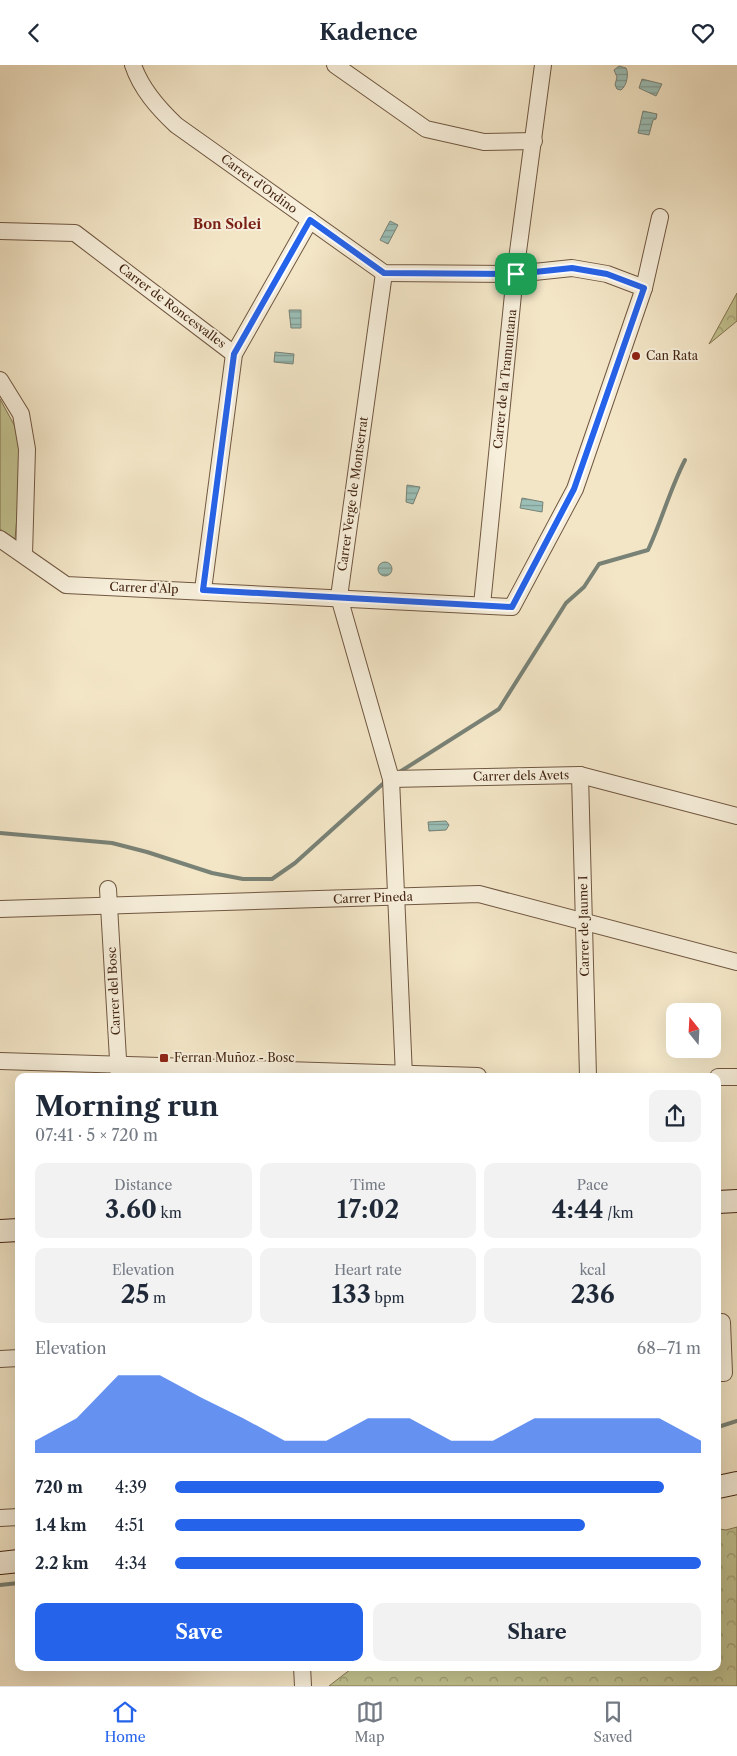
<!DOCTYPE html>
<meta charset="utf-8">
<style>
:root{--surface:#fff;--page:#f2f2f3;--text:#1f2937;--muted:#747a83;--line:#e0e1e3;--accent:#2563eb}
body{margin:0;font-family:"Libre Caslon Text",serif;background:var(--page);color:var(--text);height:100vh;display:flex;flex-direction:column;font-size:19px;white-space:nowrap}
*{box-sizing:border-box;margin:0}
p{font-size:16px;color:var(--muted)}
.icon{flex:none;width:28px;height:28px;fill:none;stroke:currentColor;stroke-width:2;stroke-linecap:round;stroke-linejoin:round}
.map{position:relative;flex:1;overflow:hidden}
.side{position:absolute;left:15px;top:1008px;width:706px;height:598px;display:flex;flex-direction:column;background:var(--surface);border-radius:10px;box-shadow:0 5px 20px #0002}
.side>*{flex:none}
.needle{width:32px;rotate:342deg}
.controls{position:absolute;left:666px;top:938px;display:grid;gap:10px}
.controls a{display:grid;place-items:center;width:55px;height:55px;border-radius:10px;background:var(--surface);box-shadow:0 5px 20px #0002;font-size:25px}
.pin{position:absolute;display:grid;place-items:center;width:42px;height:42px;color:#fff;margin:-21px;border-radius:10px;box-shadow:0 2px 8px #0006}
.round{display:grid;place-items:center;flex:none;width:52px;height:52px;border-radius:10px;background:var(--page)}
.headline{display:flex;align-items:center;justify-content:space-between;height:85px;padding:0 20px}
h1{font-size:28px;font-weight:800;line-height:38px}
.metrics{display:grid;grid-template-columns:repeat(3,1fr);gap:8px;height:85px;padding:5px 20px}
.metrics div{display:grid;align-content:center;border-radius:10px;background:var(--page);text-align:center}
.metrics b{font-size:25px;font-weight:800}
.metrics small{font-size:14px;font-weight:400}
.metrics p{font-size:14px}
.chart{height:140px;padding:10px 20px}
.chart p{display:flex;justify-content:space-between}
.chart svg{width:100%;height:90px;margin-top:5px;fill:var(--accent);opacity:.7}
.action{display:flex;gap:10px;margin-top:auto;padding:10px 20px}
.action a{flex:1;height:58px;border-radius:10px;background:var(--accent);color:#fff;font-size:20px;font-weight:800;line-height:58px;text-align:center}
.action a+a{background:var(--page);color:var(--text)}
ul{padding:0 20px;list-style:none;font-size:16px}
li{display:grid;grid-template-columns:80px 60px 1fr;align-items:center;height:38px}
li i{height:12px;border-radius:6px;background:var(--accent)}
header{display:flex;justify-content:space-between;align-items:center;height:65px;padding:0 20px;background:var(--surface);font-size:22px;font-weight:800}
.tabs{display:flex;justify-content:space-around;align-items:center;height:70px;border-top:1px solid var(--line);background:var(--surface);font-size:14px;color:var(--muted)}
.tabs a{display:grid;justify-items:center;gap:2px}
.tabs .on{color:var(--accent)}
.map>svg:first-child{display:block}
.forest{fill:url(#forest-crowns);stroke:#847552}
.garden{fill:#c2c391;stroke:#847552}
.water{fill:url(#water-rules);stroke:#798276}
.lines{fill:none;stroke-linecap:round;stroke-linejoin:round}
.stream{stroke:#798276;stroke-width:4}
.street-casing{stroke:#705741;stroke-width:18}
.secondary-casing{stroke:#452714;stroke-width:24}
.street{stroke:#f7efdb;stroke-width:16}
.secondary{stroke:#f7efdb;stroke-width:22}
.route-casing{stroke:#fff;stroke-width:10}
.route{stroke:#2563eb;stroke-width:6}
.poi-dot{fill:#8f2418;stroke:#f7efdb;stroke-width:2}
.labels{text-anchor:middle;stroke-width:4;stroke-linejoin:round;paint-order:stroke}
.street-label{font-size:12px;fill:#452714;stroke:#f7efdb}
.poi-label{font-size:12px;fill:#452714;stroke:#f7efdb;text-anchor:start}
.neighbourhood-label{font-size:14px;font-weight:bold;fill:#7a1f14;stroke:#f7efdb}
</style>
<header><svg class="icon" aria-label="back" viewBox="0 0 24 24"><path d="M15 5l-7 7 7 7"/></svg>Kadence<svg class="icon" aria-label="heart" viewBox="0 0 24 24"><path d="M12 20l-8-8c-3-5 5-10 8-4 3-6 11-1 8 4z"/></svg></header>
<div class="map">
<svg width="737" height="1621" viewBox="0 0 737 1621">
<defs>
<pattern id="forest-crowns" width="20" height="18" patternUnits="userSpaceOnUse" patternTransform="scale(1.25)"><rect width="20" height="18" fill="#c2c391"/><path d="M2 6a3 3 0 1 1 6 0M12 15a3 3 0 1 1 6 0" fill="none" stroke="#9f9e75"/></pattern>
<pattern id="water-rules" width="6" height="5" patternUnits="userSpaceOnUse" patternTransform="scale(1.25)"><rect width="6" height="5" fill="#9bbfb7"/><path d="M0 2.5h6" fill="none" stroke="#809b94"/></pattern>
</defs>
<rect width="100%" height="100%" fill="#f3e6c7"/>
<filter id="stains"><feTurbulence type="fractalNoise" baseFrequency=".004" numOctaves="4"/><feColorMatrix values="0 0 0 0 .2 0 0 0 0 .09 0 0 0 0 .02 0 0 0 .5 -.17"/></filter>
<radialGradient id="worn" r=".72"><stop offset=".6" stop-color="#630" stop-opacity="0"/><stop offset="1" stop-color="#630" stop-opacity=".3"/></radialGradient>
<g class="forest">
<polygon points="737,228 737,256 709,279"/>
<polygon points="737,1462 737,1621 329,1621 351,1604 360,1601 718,1601 718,1464 726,1465"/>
</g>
<polygon class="garden" points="0,334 18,367 20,418 15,474 0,464"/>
<g class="water">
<path d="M 619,1 L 626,3 C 629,8 627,21 621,25 L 617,24 L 615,20 L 617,12 L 614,5 Z"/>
<polygon points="642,14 662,19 656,31 639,23"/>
<polygon points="643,46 657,49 656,54 653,55 649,70 638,68"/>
<polygon points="390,156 398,160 388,179 380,175"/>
<polygon points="289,245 301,245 301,263 291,263"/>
<polygon points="275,287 294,289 293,299 274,297"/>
<polygon points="407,420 420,422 413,439 406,437"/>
<polygon points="522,433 543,437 542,447 520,443"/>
<circle cx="385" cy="504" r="7"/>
<polygon points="446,756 449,760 446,765 429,766 428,757"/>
</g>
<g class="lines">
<g class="stream">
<path d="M 398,708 L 499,644 L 566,538 L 584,522 L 599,499 L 648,485 C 662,455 670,424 685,395"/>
<polyline points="0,768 112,778 147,787 212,808 243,814 272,814 295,798 386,716"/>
<polyline points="718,1362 737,1356"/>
<polyline points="0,1520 19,1518"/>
<polyline points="336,1601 340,1601"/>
</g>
<defs>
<g id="street">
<path d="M 133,0 C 141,24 158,43 176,60 L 384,208 L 515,209 L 572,203 L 607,209 L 644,223"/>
<polyline points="335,0 426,64 484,77 534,76"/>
<polyline points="0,166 75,168 234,289"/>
<polyline points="384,208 339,532 391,714 404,1011"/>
<polyline points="0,315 21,349 27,384 24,490"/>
<polyline points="0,474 66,520 512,542 575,424 644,223 660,152"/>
<polyline points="203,525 234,289 310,155"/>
<polyline points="482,540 515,209 543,0"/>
<polyline points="580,710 588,1011"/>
<polyline points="391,714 580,710 737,751"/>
<polyline points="108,824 119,1011"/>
<polyline points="0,844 479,829 737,897"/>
<polyline points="0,996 478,1011"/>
<polyline points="718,1012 737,1012"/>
<polyline points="0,1294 19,1293"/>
<polyline points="718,1308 724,1308 722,1257"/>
<polyline points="0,1453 19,1452"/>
<polyline points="302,1601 303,1621"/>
</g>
<g id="secondary">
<polyline points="718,1137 737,1136"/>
<polyline points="0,1166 19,1165"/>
<polyline points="718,1422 737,1418"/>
<polyline points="0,1498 19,1496"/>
</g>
</defs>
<use href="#street" class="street-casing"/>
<use href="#secondary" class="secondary-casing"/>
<use href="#street" class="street"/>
<use href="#secondary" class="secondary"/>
</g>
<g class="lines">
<defs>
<polygon id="route" points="310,155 384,208 516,209 572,203 607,209 644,223 574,424 512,542 203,525 234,289"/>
</defs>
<use href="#route" class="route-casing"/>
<use href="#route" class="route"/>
</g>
<g class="poi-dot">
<circle cx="636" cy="291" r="5"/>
<rect x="159" y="988" width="10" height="10" rx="2.5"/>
</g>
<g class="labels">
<g class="street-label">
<text transform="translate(259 119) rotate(36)" y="4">Carrer d'Ordino</text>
<text transform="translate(172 241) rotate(37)" y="4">Carrer de Roncesvalles</text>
<text transform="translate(505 314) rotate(-84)" y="4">Carrer de la Tramuntana</text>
<text transform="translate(353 429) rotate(-82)" y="4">Carrer Verge de Montserrat</text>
<text transform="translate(144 523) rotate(2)" y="4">Carrer d'Alp</text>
<text transform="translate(521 711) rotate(-1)" y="4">Carrer dels Avets</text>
<text transform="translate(373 833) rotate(-2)" y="4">Carrer Pineda</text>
<text transform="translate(584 861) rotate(-91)" y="4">Carrer de Jaume I</text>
<text transform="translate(114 926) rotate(-93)" y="4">Carrer del Bosc</text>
</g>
<g class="poi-label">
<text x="646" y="295">Can Rata</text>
<text x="174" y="997">Ferran Muñoz - Bosc</text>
</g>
<g class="neighbourhood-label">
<text x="227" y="164">Bon Solei</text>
</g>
</g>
<rect width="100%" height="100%" filter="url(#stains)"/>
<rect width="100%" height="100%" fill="url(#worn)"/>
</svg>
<div class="controls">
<a><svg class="needle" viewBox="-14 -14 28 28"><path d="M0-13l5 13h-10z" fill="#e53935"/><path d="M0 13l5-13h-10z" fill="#747a83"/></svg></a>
</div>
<div class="pin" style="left:516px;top:209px;background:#1e9e55"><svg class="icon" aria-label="arrive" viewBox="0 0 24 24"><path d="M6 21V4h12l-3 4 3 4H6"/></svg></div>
<section class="side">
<div class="headline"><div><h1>Morning run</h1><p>07:41 · 5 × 720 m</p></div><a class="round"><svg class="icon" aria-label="share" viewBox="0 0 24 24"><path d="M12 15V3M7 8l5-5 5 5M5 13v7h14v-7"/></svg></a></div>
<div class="metrics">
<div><p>Distance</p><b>3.60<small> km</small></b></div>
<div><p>Time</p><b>17:02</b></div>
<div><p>Pace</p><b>4:44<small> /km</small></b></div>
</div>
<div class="metrics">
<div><p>Elevation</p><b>25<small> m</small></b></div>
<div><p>Heart rate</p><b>133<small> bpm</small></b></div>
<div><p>kcal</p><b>236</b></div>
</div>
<div class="chart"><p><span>Elevation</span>68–71 m</p>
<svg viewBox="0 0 160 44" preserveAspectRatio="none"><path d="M0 44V38L10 27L20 6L30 6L40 17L50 27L60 38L70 38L80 27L90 27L100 38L110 38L120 27L130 27L140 27L150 27L160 38V44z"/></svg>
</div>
<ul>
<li><b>720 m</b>4:39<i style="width:93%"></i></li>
<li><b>1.4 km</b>4:51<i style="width:78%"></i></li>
<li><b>2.2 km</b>4:34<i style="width:100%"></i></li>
</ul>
<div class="action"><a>Save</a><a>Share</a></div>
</section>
</div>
<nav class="tabs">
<a class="on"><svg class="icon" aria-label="home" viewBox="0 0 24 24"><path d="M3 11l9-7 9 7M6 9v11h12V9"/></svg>Home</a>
<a><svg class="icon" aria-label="map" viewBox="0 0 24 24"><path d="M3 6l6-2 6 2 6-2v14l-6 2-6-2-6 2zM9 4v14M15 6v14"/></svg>Map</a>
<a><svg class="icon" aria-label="saved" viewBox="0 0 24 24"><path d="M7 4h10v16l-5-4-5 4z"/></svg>Saved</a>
</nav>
